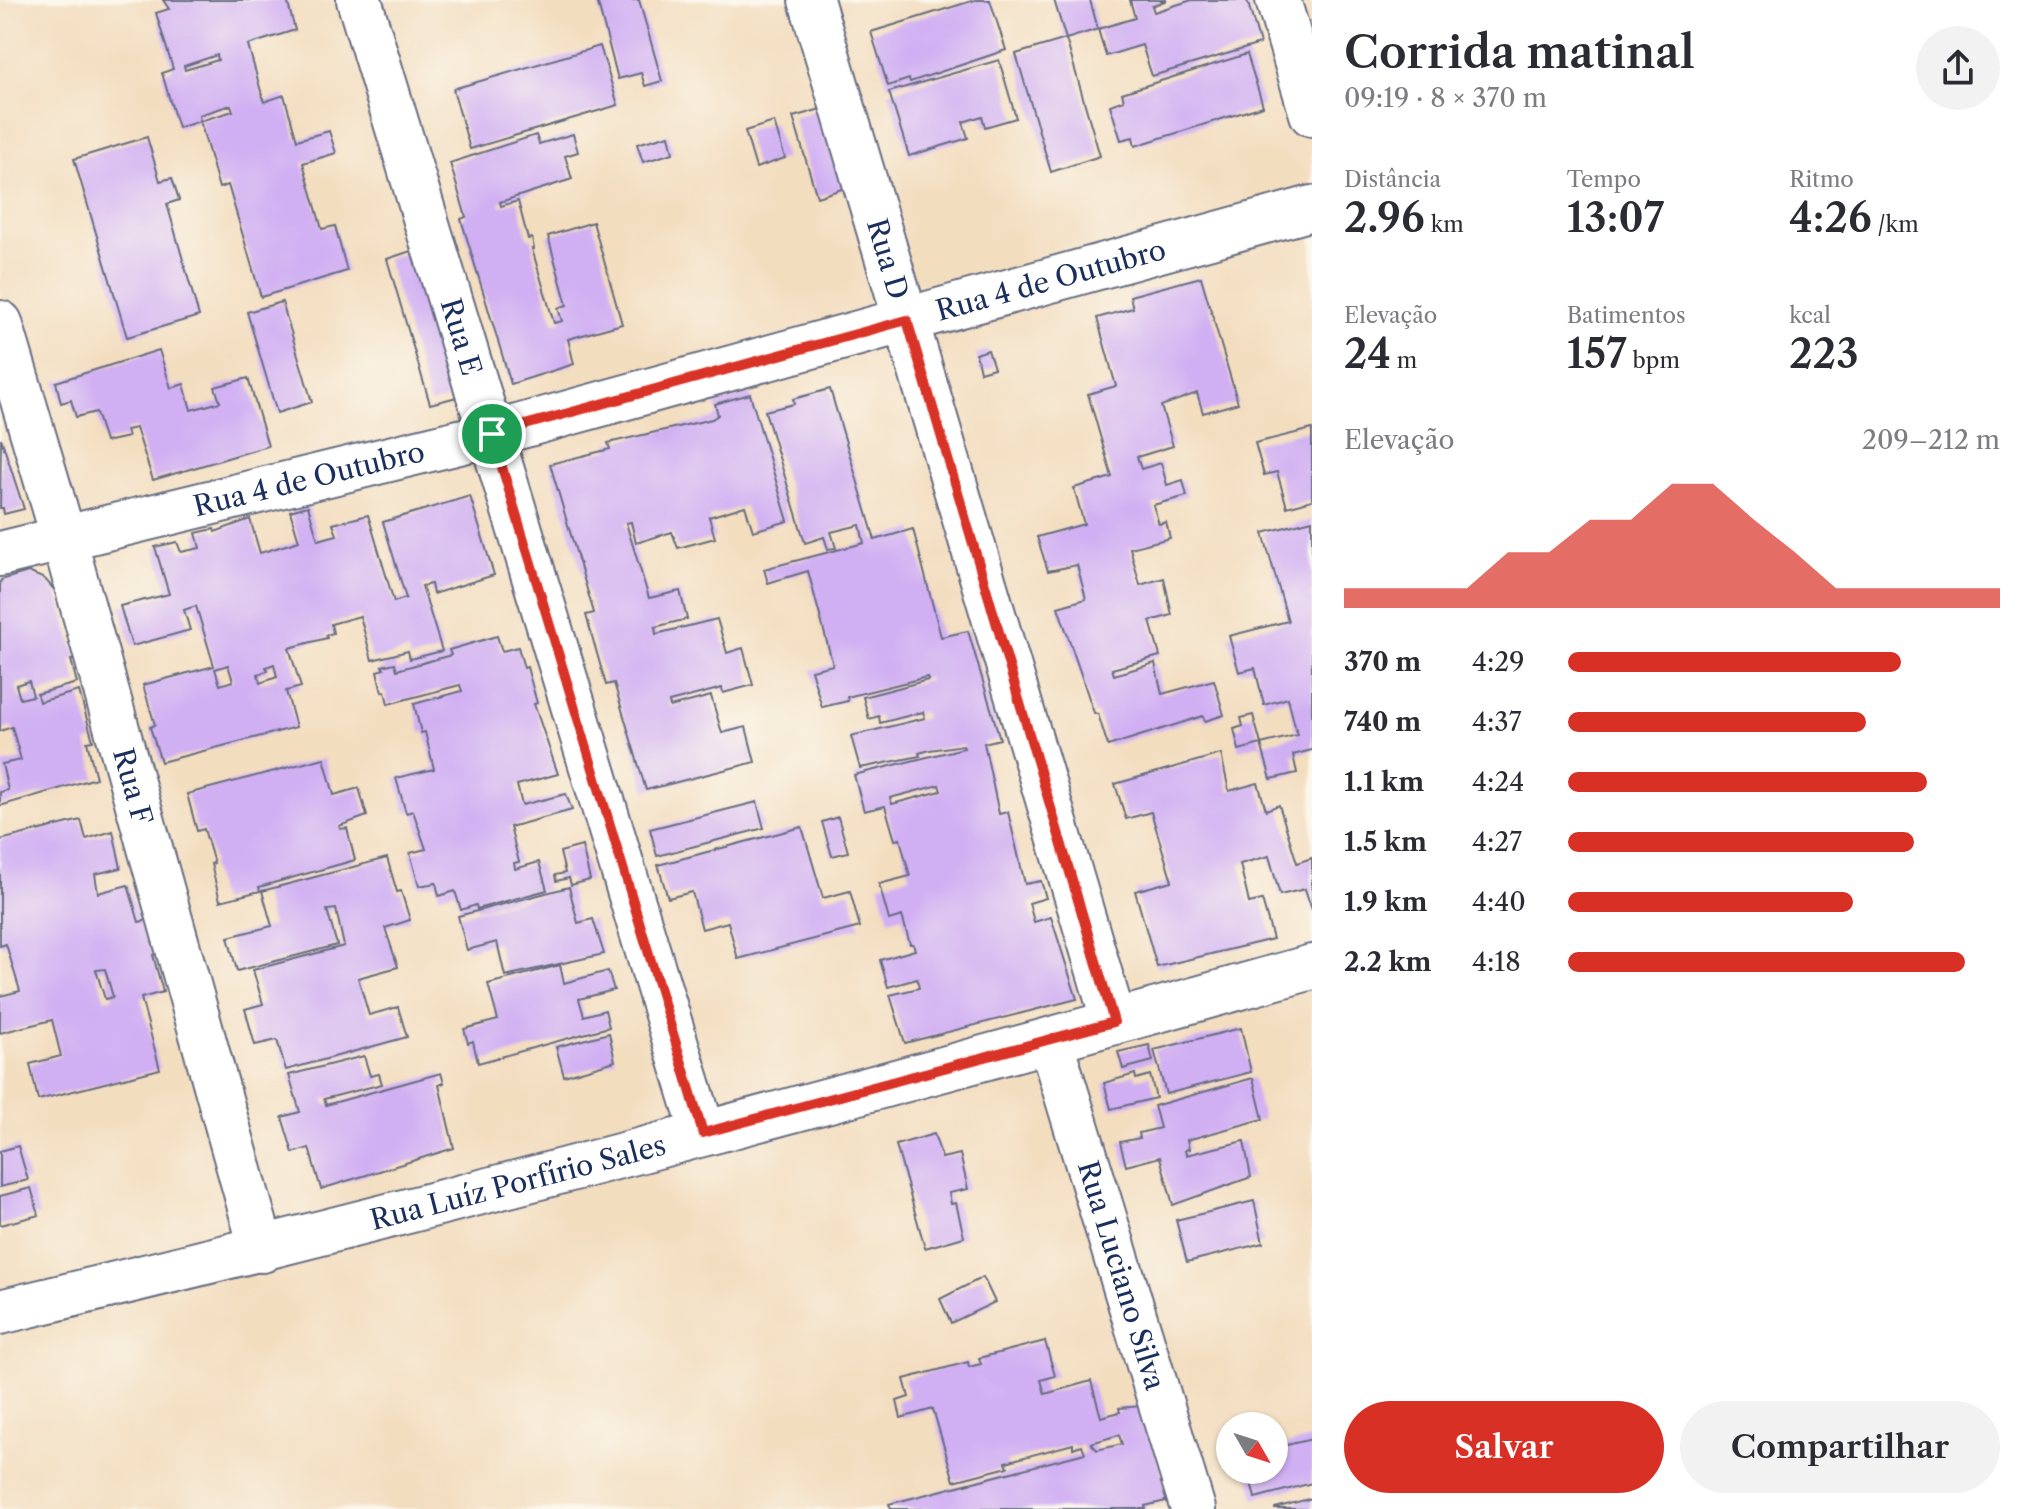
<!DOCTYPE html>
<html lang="pt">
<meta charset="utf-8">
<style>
:root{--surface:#fff;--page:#f2f2f3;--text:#2b2b33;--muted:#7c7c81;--accent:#d93025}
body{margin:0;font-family:"Libre Caslon Text",serif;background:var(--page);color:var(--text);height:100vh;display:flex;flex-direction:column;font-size:30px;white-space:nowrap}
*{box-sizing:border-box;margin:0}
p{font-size:26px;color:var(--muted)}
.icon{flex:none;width:44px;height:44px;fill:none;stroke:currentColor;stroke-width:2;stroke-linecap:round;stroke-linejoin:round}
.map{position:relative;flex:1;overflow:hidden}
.side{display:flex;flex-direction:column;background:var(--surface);width:720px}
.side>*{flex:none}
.needle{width:52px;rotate:129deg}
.buttons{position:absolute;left:1216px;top:1412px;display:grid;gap:16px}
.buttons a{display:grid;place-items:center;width:72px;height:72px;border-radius:50%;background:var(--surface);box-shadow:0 2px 6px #0004;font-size:40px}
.pin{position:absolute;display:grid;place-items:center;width:68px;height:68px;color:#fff;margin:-34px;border:4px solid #fff;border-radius:50%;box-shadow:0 2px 8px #0007}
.round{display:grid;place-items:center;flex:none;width:84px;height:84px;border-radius:42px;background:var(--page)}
.headline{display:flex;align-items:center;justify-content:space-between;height:136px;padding:0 32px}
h1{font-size:44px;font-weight:600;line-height:60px}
.metrics{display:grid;grid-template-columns:repeat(3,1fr);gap:12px;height:136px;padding:8px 32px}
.metrics div{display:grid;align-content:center}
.metrics b{font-size:40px;font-weight:600}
.metrics small{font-size:22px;font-weight:400}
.metrics p{font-size:22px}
.chart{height:224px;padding:16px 32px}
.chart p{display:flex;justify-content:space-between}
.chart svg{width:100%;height:144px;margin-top:8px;fill:var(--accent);opacity:.7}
.action{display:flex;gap:16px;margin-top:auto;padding:16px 32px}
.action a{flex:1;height:92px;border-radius:48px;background:var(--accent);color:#fff;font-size:32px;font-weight:600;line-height:92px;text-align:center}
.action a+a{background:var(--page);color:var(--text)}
ul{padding:0 32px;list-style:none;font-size:26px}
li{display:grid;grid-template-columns:128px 96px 1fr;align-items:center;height:60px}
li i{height:20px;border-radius:10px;background:var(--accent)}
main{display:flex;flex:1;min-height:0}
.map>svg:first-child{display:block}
.building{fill:#d0aff3;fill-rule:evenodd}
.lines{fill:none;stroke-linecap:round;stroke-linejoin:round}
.minor-casing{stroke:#676c80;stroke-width:48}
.minor{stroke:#fff;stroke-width:44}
.route-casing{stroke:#fff;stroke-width:16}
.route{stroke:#d93025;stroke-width:10}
.labels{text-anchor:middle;stroke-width:6;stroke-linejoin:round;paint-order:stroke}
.street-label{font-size:28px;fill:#1b2f5e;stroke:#fbf7ec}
</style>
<main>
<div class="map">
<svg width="1312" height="1509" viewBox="0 0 1312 1509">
<rect width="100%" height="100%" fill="#fbf7ec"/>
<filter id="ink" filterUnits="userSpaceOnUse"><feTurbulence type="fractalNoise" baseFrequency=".0125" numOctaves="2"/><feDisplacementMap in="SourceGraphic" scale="16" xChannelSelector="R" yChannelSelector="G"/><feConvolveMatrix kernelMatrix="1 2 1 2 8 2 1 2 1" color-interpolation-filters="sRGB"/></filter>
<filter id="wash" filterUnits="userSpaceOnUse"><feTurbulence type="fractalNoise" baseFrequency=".006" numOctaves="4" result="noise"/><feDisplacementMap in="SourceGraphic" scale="32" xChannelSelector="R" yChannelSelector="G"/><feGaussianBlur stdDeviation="1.8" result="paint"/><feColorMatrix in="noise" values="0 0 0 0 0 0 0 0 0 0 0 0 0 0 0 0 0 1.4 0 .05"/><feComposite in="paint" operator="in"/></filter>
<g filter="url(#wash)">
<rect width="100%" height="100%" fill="#f3ddbf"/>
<g id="blocks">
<g class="building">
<path d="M 163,0 L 287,0 L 295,30 L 248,45 L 264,102 L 284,95 L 297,140 L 329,131 L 336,153 L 303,163 L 322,229 L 335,226 L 347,271 L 261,297 L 228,185 L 219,188 L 200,121 L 178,128 L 162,73 L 173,69 L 156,13 L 169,9 ZM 217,55 L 218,60 L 185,70 L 184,66 ZM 231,105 L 233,111 L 200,121 L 199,115 Z"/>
<polygon points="597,0 639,0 662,81 645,86 641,73 618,79"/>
<polygon points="975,0 990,0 1006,50 910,82 909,79 888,86 871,32"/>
<polygon points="1054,0 1090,0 1098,29 1066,39"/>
<polygon points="1130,0 1167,0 1152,6 1154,12 1192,0 1247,0 1260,44 1152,76 1142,45 1106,56 1098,29 1135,18"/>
<polygon points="1066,39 1100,156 1051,172 1016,54"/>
<polygon points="600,46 618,105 470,149 453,89"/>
<polygon points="1247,54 1263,106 1135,146 1133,137 1121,140 1110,105 1124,100 1122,93"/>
<polygon points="999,60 1016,118 985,127 982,116 963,122 968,138 909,156 889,92"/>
<polygon points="821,109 845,188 817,197 793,117"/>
<polygon points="774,122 785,158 756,168 745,131"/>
<polygon points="573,134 578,152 565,156 572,179 500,202 501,206 518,201 528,239 532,238 534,249 532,249 554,323 562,321 558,308 567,305 548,236 593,222 622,324 568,339 574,364 511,384 461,219 466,217 450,163 536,135 539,144"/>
<polygon points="669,135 673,153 643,162 637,144"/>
<polygon points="147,137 160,181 172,178 179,200 167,204 199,316 127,337 74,159"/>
<polygon points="414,250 457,397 430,404 387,259"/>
<polygon points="1201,277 1238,403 1203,413 1197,393 1161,406 1173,446 1137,457 1141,469 1161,463 1167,485 1183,480 1187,496 1153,505 1159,524 1166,522 1170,538 1130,548 1140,585 1164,578 1172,615 1150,621 1160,656 1112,669 1114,675 1155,663 1162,694 1214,680 1224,715 1205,721 1203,716 1108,746 1098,714 1094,713 1058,607 1086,599 1077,565 1048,571 1037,537 1084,524 1074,488 1112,477 1088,394 1116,386 1097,318 1133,308 1130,296"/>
<polygon points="282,302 312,402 277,413 247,312"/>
<polygon points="159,350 171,388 184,384 191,410 220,402 215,387 248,378 268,446 153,480 136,428 126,430 128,437 105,442 96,412 76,417 71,400 61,403 56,382"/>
<polygon points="988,350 994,368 980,372 976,354"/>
<path d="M 830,389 L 875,540 L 913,529 L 941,637 L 968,631 L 1000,739 L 984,743 L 999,814 L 1008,812 L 1025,884 L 1041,881 L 1046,898 L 1029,903 L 1034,922 L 1051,917 L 1077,999 L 905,1043 L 890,995 L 919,988 L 917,979 L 888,987 L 880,960 L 915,950 L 913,944 L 910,944 L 902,916 L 889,920 L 879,884 L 910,876 L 900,839 L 895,840 L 885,806 L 864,811 L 854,775 L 964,748 L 963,745 L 930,750 L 919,753 L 920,756 L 860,768 L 851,736 L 925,718 L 923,712 L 880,723 L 879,716 L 869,719 L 863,697 L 928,680 L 927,677 L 847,697 L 848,701 L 822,707 L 811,670 L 833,665 L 808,571 L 768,583 L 764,569 L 864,543 L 860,525 L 831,532 L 836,548 L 828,549 L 824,537 L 805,543 L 765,411 L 794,404 L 793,399 ZM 939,785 L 941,791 L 892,804 L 890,798 Z"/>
<polygon points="750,394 788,521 753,531 745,506 709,517 715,538 678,548 672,532 636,543 631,522 626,523 649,598 680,591 687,619 655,627 656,634 717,619 727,653 743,648 753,685 723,693 722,688 669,702 670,707 711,696 722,733 746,727 755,762 646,790 614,683 606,685 586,615 594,613 550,464 610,449 608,443 712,419 718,415 715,404"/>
<polygon points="1312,429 1312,500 1287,507 1277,472 1264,475 1255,443"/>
<polygon points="1,438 24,509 4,514 3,508 0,508"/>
<path d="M 470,496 L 494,575 L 433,594 L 431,584 L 422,586 L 442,651 L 410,659 L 408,651 L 372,660 L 360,616 L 331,624 L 333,633 L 326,635 L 327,638 L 289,648 L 301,687 L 286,691 L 296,727 L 161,762 L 150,727 L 155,725 L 143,685 L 214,666 L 196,606 L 184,610 L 190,630 L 132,646 L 120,606 L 169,594 L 155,547 L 177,542 L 181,552 L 200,548 L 196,533 L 214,529 L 215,532 L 250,519 L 260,553 L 299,541 L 290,511 L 308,506 L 318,540 L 337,535 L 333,524 L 368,515 L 394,602 L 406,598 L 383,522 ZM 274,664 L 277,677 L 260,683 L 258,674 L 268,671 L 266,667 ZM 228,665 L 233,681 L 220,685 L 215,669 Z"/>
<polygon points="1312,520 1312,750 1293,755 1297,773 1271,779 1261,744 1239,750 1234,729 1243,726 1241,718 1253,715 1261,744 1297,735 1288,698 1264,705 1255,668 1239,672 1229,636 1288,621 1263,533"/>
<path d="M 28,572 L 45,579 L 57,593 L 77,659 L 71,660 L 77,683 L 37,694 L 39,702 L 79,691 L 93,741 L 87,742 L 96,778 L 0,806 L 0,792 L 8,790 L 2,764 L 21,760 L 12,727 L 0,731 L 0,584 L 1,580 ZM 29,681 L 33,696 L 20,699 L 16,685 Z"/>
<polygon points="497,636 502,651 518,647 524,668 527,667 537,703 534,704 558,774 517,785 522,805 566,794 572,810 510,827 519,862 514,863 515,869 539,862 547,890 477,909 476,905 461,910 455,891 439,896 436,883 419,886 410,853 426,849 413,811 406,813 396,778 434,769 425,732 421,733 414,704 462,691 460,685 388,704 385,691 382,692 377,671 384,669 382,666 395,663 397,670 451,655 449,650"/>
<polygon points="1221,754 1229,791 1258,783 1266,810 1279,805 1297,863 1312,858 1312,910 1305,889 1280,895 1269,856 1240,864 1249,903 1262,900 1273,939 1157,967 1135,891 1172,881 1151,812 1126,819 1115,784"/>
<polygon points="324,758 334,795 359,788 367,816 339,826 340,829 347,828 355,860 259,887 260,891 220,901 211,864 214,863 204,829 197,831 187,794"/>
<polygon points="757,802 764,828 657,856 650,829"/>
<polygon points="838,817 848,852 832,856 822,822"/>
<path d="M 81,820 L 86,839 L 113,831 L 117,849 L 121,868 L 95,874 L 98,893 L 128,885 L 139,922 L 156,918 L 163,953 L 153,955 L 163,992 L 141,998 L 160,1069 L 38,1100 L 30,1064 L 61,1056 L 52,1020 L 0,1033 L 0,996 L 20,991 L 6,944 L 0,946 L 0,840 ZM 105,969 L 113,997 L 105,999 L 96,970 Z"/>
<polygon points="802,827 823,898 850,891 860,927 738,959 728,922 702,929 692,892 668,898 658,865"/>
<polygon points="582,846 590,880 571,885 569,878 556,881 555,875 565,873 560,852"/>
<polygon points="387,858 397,892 401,891 410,920 385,928 398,967 358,978 369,1015 398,1007 407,1037 286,1070 277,1040 255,1045 245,1009 263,1004 253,970 344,946 336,909 327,910 337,945 237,971 228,937 272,926 262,891"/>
<polygon points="569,887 578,923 593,919 604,954 505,976 497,942 467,950 458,916"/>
<polygon points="560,965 564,983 608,971 614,990 579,999 584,1016 605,1010 609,1027 478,1063 473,1041 468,1043 464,1029 498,1020 488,984"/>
<polygon points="1241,1028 1251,1072 1166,1094 1154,1050"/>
<polygon points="609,1033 615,1061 564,1076 556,1047"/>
<polygon points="1149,1045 1153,1061 1123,1069 1118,1052"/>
<polygon points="364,1056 370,1076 379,1074 382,1084 324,1099 326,1105 441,1073 444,1083 439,1085 454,1148 321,1189 309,1148 293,1153 282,1117 300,1112 289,1075"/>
<polygon points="1135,1074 1136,1079 1150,1075 1156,1098 1111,1109 1104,1083"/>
<polygon points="1253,1078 1263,1119 1187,1140 1189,1149 1185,1150 1186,1155 1244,1141 1251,1177 1173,1205 1160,1157 1126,1166 1120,1142 1140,1138 1139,1133 1160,1128 1154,1106"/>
<polygon points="934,1134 942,1158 960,1154 968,1189 949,1193 951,1204 956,1203 964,1237 925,1248 896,1145"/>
<polygon points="18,1146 28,1180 0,1187 0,1151"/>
<polygon points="31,1188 39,1215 0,1225 0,1196"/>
<polygon points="1254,1201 1263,1243 1187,1262 1176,1220"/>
<polygon points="983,1277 995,1302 951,1323 940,1299"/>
<path d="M 1045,1341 L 1055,1376 L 1041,1380 L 1045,1394 L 1091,1381 L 1101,1417 L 1120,1412 L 1119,1408 L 1142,1406 L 1170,1500 L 1145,1506 L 1146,1509 L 891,1509 L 889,1504 L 1085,1453 L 1082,1445 L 1073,1448 L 1073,1444 L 1006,1462 L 1008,1467 L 954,1481 L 933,1409 L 901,1418 L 897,1401 L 909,1397 L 904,1379 L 968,1362 L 969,1367 L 981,1364 L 979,1358 ZM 1119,1435 L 1122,1444 L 1097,1450 L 1091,1443 Z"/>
<polygon points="1312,1439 1312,1483 1255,1498 1248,1470 1274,1470 1274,1448"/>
<polygon points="1312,1498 1312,1509 1275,1509 1275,1508"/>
</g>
</g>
</g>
<g filter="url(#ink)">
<use href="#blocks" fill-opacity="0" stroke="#676c80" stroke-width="2"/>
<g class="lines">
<defs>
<g id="minor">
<path id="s1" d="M 359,0 L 703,1133"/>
<path id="s2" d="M 811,0 L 1114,1022"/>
<polyline points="1278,0 1312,114"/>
<path id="s3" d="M 0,323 L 64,539 L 262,1250"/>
<path id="s4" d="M 0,554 L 492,434 L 1312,208"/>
<path id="s5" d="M 1050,1040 L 1193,1509"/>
<path id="s6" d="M 0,1312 C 440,1207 877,1089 1312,967"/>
</g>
</defs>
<use href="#minor" class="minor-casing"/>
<use href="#minor" class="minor"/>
</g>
</g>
<g class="lines" filter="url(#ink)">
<defs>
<polygon id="route" points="907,320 1114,1022 703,1133 492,434"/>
</defs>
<use href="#route" class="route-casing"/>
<use href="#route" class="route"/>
</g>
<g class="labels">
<g class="street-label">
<text dy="10" stroke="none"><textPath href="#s2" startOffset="270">Rua D</textPath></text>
<text dy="10" stroke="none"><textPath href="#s4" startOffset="1086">Rua 4 de Outubro</textPath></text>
<text dy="10" stroke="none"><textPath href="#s1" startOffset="352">Rua E</textPath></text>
<text dy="10" stroke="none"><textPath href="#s4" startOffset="318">Rua 4 de Outubro</textPath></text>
<text dy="10" stroke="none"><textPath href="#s3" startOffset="482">Rua F</textPath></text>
<text dy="10" stroke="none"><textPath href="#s6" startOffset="534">Rua Luíz Porfírio Sales</textPath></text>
<text dy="10" stroke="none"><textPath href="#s5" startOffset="246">Rua Luciano Silva</textPath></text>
</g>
</g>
</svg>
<div class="buttons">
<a><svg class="needle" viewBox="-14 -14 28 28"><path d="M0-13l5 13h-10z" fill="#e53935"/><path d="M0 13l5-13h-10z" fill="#7c7c81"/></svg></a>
</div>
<div class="pin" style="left:492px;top:434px;background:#1e9e55"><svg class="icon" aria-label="arrive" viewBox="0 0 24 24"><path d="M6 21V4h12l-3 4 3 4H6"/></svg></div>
</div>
<section class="side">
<div class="headline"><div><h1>Corrida matinal</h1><p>09:19 · 8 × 370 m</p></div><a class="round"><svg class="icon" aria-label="share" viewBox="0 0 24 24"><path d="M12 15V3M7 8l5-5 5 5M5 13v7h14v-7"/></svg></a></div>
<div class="metrics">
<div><p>Distância</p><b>2.96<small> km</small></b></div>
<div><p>Tempo</p><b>13:07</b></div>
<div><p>Ritmo</p><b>4:26<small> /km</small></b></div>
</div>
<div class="metrics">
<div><p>Elevação</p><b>24<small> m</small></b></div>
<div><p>Batimentos</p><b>157<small> bpm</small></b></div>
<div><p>kcal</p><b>223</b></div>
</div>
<div class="chart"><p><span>Elevação</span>209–212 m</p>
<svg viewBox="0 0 160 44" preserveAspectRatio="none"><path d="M0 44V38L10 38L20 38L30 38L40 27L50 27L60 17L70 17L80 6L90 6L100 17L110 27L120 38L130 38L140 38L150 38L160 38V44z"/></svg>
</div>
<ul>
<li><b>370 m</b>4:29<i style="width:77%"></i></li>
<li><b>740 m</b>4:37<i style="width:69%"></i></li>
<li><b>1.1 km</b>4:24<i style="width:83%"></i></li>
<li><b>1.5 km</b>4:27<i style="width:80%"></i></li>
<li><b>1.9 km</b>4:40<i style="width:66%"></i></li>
<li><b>2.2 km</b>4:18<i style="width:92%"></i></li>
</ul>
<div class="action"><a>Salvar</a><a>Compartilhar</a></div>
</section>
</main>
